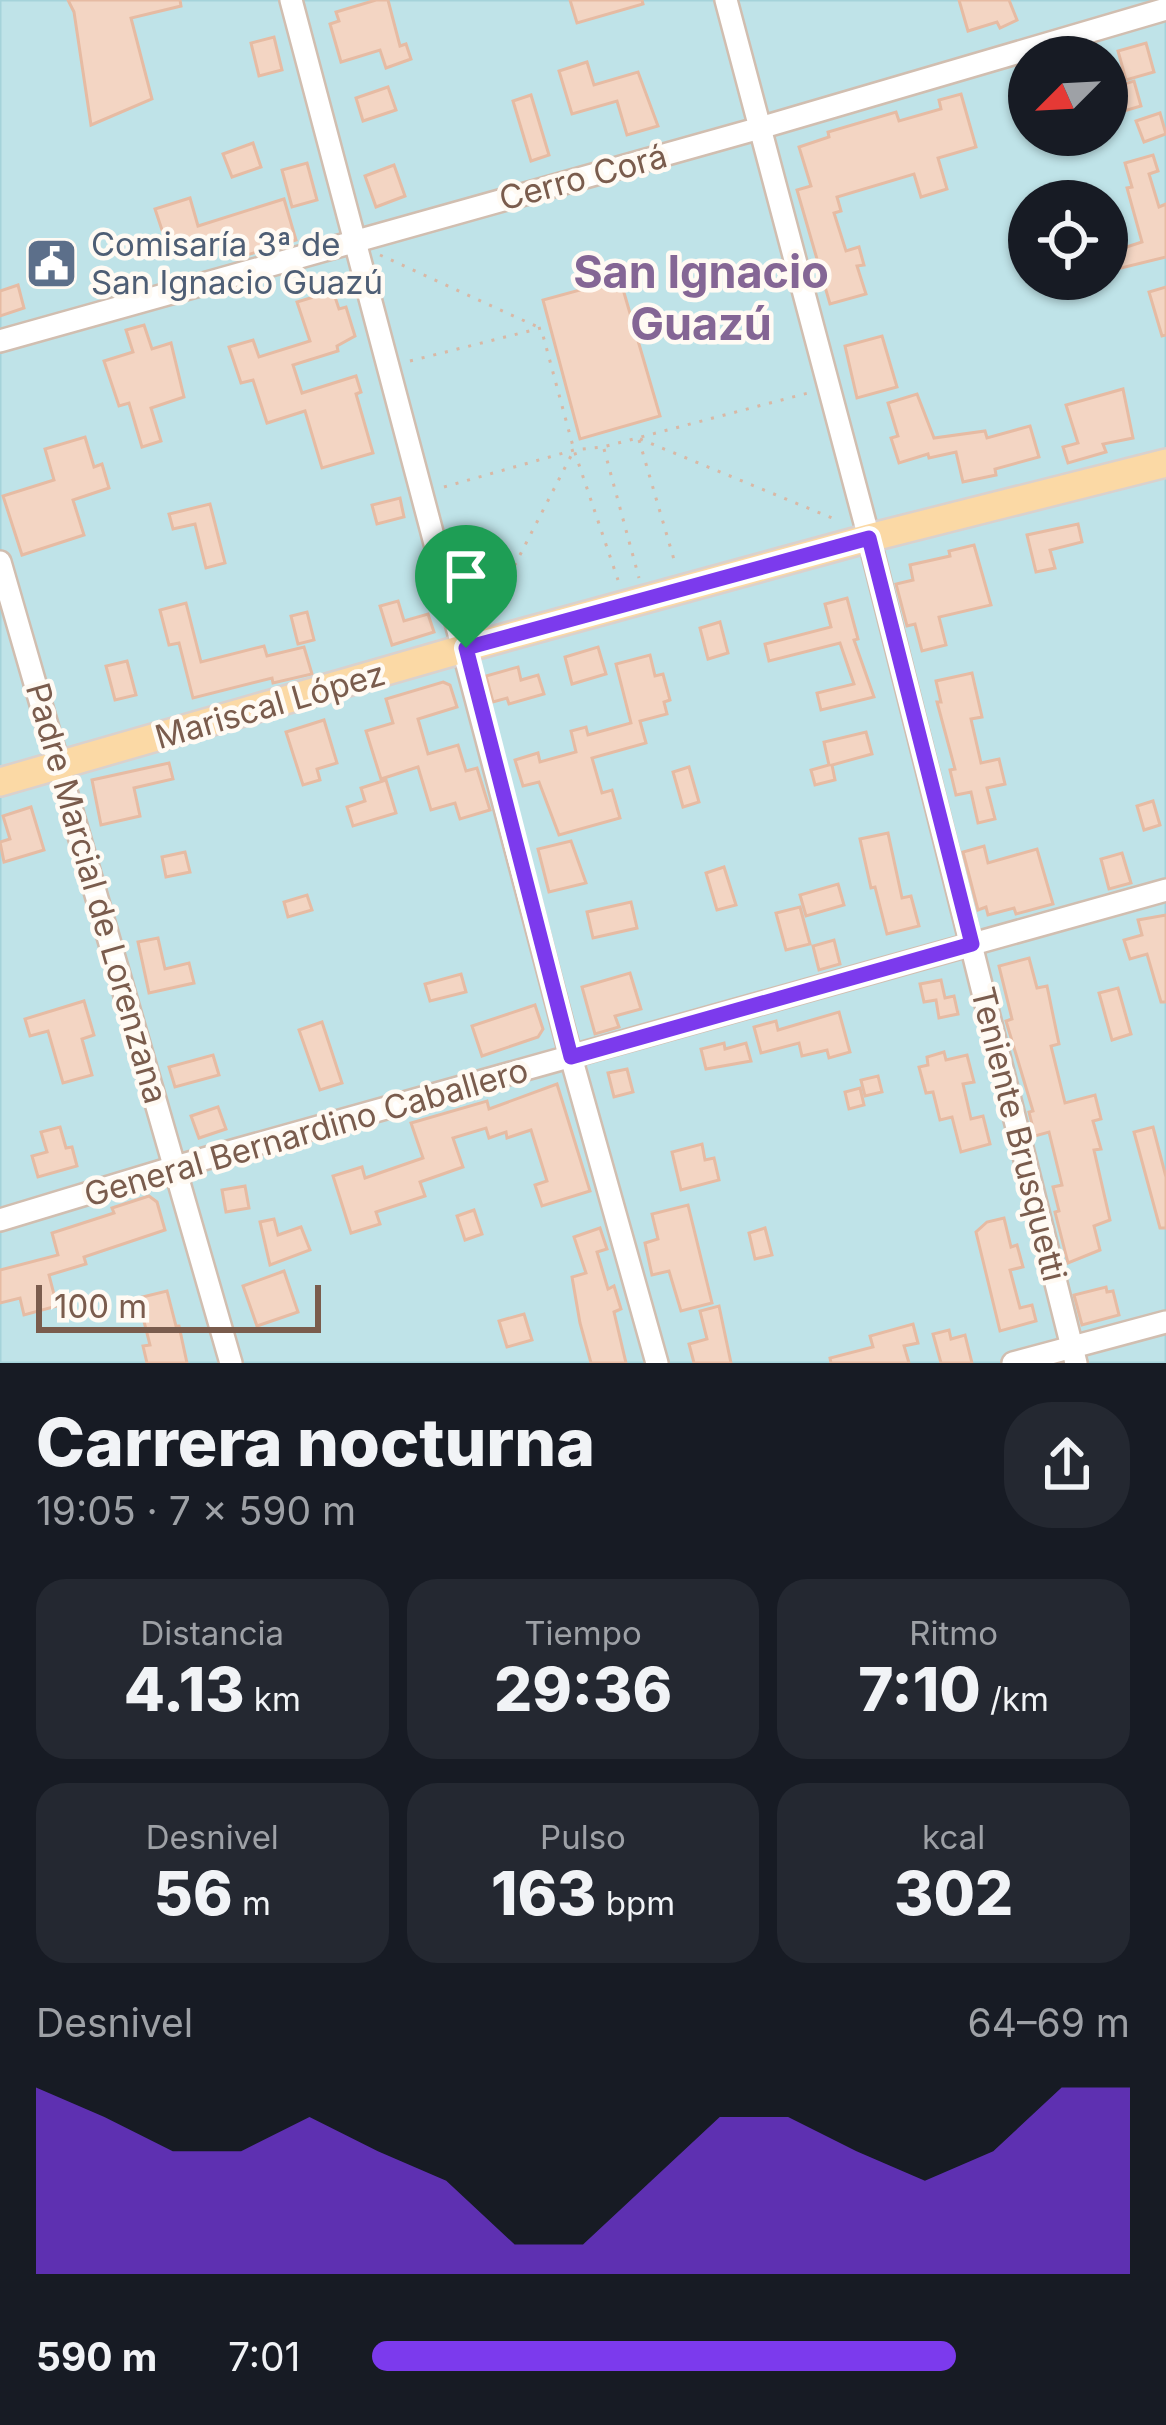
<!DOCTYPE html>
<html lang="es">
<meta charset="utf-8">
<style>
:root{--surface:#171b24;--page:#242831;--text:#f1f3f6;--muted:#9ea1a6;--accent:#7c3aed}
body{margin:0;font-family:Inter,sans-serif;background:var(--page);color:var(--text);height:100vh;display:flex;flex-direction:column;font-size:45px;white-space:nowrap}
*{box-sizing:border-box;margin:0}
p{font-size:39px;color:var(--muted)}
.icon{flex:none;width:66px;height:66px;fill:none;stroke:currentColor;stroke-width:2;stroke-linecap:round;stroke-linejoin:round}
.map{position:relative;height:1363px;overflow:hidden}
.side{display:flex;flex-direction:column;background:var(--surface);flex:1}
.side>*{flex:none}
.needle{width:78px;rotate:246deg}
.buttons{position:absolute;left:1008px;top:36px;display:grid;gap:24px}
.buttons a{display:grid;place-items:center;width:120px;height:120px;border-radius:50%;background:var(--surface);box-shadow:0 3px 9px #0004;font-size:60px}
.scale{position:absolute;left:36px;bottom:30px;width:285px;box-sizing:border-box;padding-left:12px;border:6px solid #7a5c4d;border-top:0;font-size:33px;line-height:42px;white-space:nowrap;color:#7a5c4d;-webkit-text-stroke:9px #fffaf3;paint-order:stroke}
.pin{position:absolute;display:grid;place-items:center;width:102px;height:102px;color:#fff;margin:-123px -51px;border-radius:50% 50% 50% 0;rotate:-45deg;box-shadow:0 0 12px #0007}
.pin .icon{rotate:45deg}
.round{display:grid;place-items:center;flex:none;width:126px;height:126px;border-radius:48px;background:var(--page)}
.overview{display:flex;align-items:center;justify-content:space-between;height:204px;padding:0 36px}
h1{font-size:66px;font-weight:800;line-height:90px}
.figures{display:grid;grid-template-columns:repeat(3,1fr);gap:18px;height:204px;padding:12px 36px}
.figures div{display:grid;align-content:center;border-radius:30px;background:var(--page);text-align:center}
.figures b{font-size:60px;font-weight:800}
.figures small{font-size:33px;font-weight:400}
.figures p{font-size:33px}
.chart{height:336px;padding:24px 36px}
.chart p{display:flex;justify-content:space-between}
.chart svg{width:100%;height:216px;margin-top:12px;fill:var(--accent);opacity:.7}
ul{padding:0 36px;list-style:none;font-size:39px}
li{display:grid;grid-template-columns:192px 144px 1fr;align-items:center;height:90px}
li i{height:30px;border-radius:15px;background:var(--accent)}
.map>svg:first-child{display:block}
.water{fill:#bfe3e8;stroke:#a5d3da;stroke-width:3;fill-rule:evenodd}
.building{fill:#f3d5c3;stroke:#e6bba3;stroke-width:3}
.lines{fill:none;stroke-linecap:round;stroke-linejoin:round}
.minor-casing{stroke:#d1beb0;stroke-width:26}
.major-casing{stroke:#dad1cd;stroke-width:32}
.path{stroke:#d9b8a5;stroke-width:3;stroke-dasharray:3 9;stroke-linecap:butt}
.minor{stroke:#fff;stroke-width:21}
.major{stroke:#fbd9a5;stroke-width:27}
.route-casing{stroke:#fff;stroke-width:24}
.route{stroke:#7c3aed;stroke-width:15}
.labels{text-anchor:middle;stroke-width:9;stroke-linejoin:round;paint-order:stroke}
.street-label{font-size:33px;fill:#7a5c4d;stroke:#fffaf3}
.service-label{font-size:33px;fill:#4e5e75;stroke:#fffaf3;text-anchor:start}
.district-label{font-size:45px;font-weight:bold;fill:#846695;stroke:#fffaf3}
</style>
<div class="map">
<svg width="1166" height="1363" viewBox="0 0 1166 1363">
<rect width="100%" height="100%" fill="#fdf6ec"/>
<path class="water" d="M 0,0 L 1166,0 L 1166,1363 L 0,1363 ZM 1029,57 L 1107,57 L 1107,135 L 1029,135 ZM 1029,201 L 1107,201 L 1107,279 L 1029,279 Z"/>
<g class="building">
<polygon points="68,0 180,0 181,6 131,18 152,99 91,125 74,12"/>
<polygon points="376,0 388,0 400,46 406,44 411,59 386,68 380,50 341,62 330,24 339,21 336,12"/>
<polygon points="570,0 642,0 643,4 577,23"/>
<polygon points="959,0 1009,0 1017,20 1000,28 997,22 968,31"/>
<polygon points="274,37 282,70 259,76 251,43"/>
<polygon points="1146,43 1154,72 1126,80 1118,51"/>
<polygon points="587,62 594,85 638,72 658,126 627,135 617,101 572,114 559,71"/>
<polygon points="1134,81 1141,106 1107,116 1107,89"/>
<polygon points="388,87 396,110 363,121 356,98"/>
<polygon points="961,94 976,147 938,158 947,189 921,197 914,174 837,197 841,211 834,213 846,251 859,247 864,265 857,266 866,294 830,304 797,190 811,186 799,147 829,137 828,132 896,112 899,121 941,109 939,100"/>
<polygon points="531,95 549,155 531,161 513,101"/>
<polygon points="1160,113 1166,134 1144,142 1136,121"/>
<polygon points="253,143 261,167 232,177 223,154"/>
<polygon points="1153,155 1158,171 1149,174 1159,207 1166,204 1166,257 1113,270 1108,253 1142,242 1127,188 1132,187 1125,163"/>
<polygon points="307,163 317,200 292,207 282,170"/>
<polygon points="394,165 405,196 376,207 365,176"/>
<polygon points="190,198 198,226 284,199 296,240 237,258 230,237 171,257 155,209"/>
<polygon points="620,279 660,416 580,439 543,300"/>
<polygon points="18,285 24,308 0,316 0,291"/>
<polygon points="1166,287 1166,335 1162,336 1149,292"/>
<polygon points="333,291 339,309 346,307 355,336 337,346 338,351 293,365 302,393 356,376 361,392 356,394 373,453 322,468 305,411 267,423 253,380 241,383 229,347 253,340 259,357 310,341 297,302"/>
<polygon points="144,325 152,349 171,343 184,397 151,408 161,441 142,447 129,403 119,406 104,361 133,352 126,330"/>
<polygon points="882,336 897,387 857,398 845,346"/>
<polygon points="1123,389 1133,438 1103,444 1106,452 1068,463 1063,447 1078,443 1066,405"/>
<polygon points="917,394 934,438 985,431 987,438 1030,426 1039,457 995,469 996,475 963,482 956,452 929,458 928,454 899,463 891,438 898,436 888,403"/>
<polygon points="85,437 94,467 102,464 109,488 73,500 84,535 22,555 3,496 54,480 45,449"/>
<polygon points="400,498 404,517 377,524 372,505"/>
<polygon points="210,504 225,563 206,568 195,524 173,529 169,514"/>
<polygon points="1078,524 1082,542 1050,550 1055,568 1036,572 1027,535"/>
<polygon points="974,545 991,605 939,617 946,645 922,651 915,624 907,626 896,584 913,580 910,565 950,556 949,551"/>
<polygon points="847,598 858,639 854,640 874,697 821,710 817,693 854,684 840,643 769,661 765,644 831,627 825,604"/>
<polygon points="398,601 404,621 428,614 434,632 392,645 380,606"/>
<polygon points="186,603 201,662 264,646 267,656 304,647 312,674 273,683 272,678 193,698 179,643 169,645 160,610"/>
<polygon points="307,612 314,640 298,644 291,616"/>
<polygon points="720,622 728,653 708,659 700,628"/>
<polygon points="598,647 606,674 572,684 565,657"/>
<polygon points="650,655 655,676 663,674 670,700 664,702 667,714 640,721 646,743 592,758 602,793 612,790 620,818 559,835 539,782 523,786 515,760 538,753 540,762 576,752 571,731 586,727 588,735 631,723 616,664"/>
<polygon points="127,661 136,695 115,700 106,666"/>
<polygon points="518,667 521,680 538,675 544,694 509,704 507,698 493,702 486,676"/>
<polygon points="972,673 982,717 971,719 981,763 999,759 1005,784 987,788 995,819 978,823 971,792 956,795 950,770 955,769 937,702 941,702 936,681"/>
<polygon points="443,682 450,685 457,707 418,719 428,754 458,745 466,771 477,768 490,810 460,819 455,803 431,810 418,767 381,779 366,731 393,723 386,699"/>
<polygon points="324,720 337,763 317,769 320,780 303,785 286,732"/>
<polygon points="866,732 872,754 832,765 835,780 815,785 811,770 829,765 824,742"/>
<polygon points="169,763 173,779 134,788 140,816 101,825 92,780"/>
<polygon points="689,767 699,802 683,807 673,772"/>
<polygon points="386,780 396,813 353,826 347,807 365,801 361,788"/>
<polygon points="1153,801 1160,825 1144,830 1137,806"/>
<polygon points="31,807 44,850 4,862 0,842 10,839 3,816"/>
<polygon points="888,833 902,898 911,896 919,926 887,934 875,887 871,888 860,839"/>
<polygon points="571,841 586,883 549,892 538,849"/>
<polygon points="984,846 988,863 1037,849 1053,904 1016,914 1014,908 988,915 986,907 978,910 963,852"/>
<polygon points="185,852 190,872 166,877 162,857"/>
<polygon points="1122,853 1131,883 1109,889 1101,859"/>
<polygon points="724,867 736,905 717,910 706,873"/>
<polygon points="838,884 844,905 806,916 800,895"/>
<polygon points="307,895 312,910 288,917 284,902"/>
<polygon points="631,902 637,928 593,938 587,912"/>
<polygon points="800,907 810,944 786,950 776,913"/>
<polygon points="1166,915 1166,1002 1161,1002 1147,954 1130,959 1124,940 1142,935 1138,920"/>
<polygon points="158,938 165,969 189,963 194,983 149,993 138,942"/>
<polygon points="834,940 840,964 819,970 813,946"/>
<polygon points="1029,958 1037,988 1047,986 1059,1044 1051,1046 1065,1103 1095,1095 1101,1119 1093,1121 1101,1149 1094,1150 1110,1220 1094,1226 1100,1250 1068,1263 1055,1212 1059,1211 1053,1187 1062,1185 1049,1132 1035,1136 1029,1112 1033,1111 1006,1021 1012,1019 999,966"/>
<polygon points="630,973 641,1009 615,1016 619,1027 595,1034 582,987"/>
<polygon points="461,974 466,992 430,1001 425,984"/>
<polygon points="941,980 945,998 954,996 958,1014 939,1018 936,1000 924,1002 920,984"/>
<polygon points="1118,988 1131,1034 1112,1040 1099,993"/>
<polygon points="84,1001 94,1035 82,1039 92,1075 63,1083 48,1031 30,1036 25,1019"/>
<polygon points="535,1005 543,1029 538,1037 482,1056 472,1026"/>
<polygon points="839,1012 850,1052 829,1058 827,1050 802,1056 799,1043 761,1053 754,1027 776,1021 778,1030"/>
<polygon points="322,1022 342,1083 320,1090 299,1030"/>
<polygon points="724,1043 725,1049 746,1043 751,1061 706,1069 701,1049"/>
<polygon points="944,1052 946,1060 967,1055 974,1082 963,1084 971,1119 983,1116 990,1144 961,1152 952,1117 940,1120 933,1092 926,1093 919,1067 928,1065 927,1057"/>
<polygon points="213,1055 219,1075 175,1087 169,1067"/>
<polygon points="627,1069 633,1092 614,1097 608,1073"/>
<polygon points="878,1076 882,1092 865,1096 861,1080"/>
<polygon points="557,1084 590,1191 542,1206 535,1185 547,1181 531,1130 507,1138 506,1132 489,1138 486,1128 453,1138 463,1167 420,1182 425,1196 376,1212 380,1224 351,1233 333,1176 362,1167 365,1178 423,1158 411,1123 487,1101 489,1109"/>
<polygon points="860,1088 864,1105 849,1109 845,1092"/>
<polygon points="218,1107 226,1129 199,1138 191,1116"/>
<polygon points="60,1127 66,1148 72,1147 77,1166 38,1177 32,1156 47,1152 41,1132"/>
<polygon points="1153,1127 1166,1177 1166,1228 1160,1228 1134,1132"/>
<polygon points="702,1144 705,1160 714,1158 719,1180 681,1190 672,1152"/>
<polygon points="245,1186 249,1208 226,1212 222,1190"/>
<polygon points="149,1196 157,1202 165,1230 84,1257 86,1264 49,1275 57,1306 24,1315 20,1298 0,1303 0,1270 58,1255 52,1233 114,1213 112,1208"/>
<polygon points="688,1205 712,1303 681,1311 669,1271 652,1275 645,1243 658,1239 652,1214"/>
<polygon points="474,1210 482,1234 465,1240 457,1216"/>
<polygon points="1004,1218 1011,1247 1017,1245 1023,1267 1010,1270 1020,1308 1032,1305 1036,1321 1000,1331 976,1232 987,1222"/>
<polygon points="274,1219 278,1235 301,1227 310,1250 270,1265 260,1222"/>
<polygon points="600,1228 607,1249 597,1252 608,1289 614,1286 621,1309 614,1312 626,1363 591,1363 580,1323 572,1277 586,1273 574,1237"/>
<polygon points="765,1228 772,1255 755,1259 749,1233"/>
<polygon points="284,1271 298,1312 257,1326 243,1286"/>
<polygon points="1106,1287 1107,1292 1113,1291 1119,1315 1082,1325 1074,1295"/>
<polygon points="167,1291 176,1326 179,1326 187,1363 147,1363 143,1346 150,1345 138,1298"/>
<polygon points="719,1306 731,1363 694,1363 689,1344 707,1339 700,1311"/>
<polygon points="524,1314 532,1340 507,1347 499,1321"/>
<polygon points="913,1324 918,1343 904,1346 909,1363 831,1363 830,1358 873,1347 870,1336"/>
<polygon points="949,1330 951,1339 965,1335 972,1363 941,1363 933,1334"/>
</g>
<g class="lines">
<defs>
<g id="minor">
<polyline points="291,0 571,1057 657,1363"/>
<polyline points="726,0 869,538 1076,1363"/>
<polyline points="0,341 760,128 1166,9"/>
<polyline points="0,562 231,1363"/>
<polyline points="0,1220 175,1167 1166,890"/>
<polyline points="1013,1363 1166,1322"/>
</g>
<polyline id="major" points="0,782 466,648 869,538 1166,463"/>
</defs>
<use href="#minor" class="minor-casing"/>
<use href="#major" class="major-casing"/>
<g class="path">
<polyline points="380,255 540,328"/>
<polyline points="410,361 541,328 574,450 618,580"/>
<polyline points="640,439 837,520"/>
<polyline points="639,440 675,563"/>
<polyline points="604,449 639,578"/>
<polyline points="444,487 574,450 603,447 808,393"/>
<polyline points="487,619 573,452"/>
</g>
<use href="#minor" class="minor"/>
<use href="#major" class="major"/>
</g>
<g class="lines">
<defs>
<polygon id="route" points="869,538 972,944 571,1057 466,648"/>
</defs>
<use href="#route" class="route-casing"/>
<use href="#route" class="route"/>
</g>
<defs>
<symbol id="civic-square" viewBox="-11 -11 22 22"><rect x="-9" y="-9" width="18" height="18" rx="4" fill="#5c6f8a" stroke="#fffaf3"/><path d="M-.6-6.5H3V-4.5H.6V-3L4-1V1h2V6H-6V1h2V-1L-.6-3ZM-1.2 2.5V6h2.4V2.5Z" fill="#fff"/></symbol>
</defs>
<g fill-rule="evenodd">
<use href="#civic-square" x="22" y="234" width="59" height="59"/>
</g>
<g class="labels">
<g class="street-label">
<text transform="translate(583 177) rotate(-15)" y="12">Cerro Corá</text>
<text transform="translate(270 705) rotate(-16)" y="12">Mariscal López</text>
<text transform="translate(97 893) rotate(74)" y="12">Padre Marcial de Lorenzana</text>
<text transform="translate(306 1132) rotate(-16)" y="12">General Bernardino Caballero</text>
<text transform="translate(1019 1134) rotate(76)" y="12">Teniente Brusquetti</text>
</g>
<g class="service-label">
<text x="91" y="256">Comisaría 3ª de<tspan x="91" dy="38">San Ignacio Guazú</tspan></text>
</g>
<g class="district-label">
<text x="701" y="288">San Ignacio<tspan x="701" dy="52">Guazú</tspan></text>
</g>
</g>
</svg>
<div class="buttons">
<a><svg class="needle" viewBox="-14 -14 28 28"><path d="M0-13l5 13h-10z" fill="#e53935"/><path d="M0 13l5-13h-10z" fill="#9ea1a6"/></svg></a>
<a><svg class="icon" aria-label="locate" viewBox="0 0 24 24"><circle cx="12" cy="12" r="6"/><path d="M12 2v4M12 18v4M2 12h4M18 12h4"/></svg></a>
</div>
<div class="scale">100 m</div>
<div class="pin" style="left:466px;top:648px;background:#1e9e55"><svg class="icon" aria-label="arrive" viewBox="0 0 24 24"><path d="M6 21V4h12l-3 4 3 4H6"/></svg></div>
</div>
<section class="side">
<div class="overview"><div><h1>Carrera nocturna</h1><p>19:05 · 7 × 590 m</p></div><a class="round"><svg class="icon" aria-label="share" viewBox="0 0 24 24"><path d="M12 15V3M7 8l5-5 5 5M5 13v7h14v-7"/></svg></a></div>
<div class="figures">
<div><p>Distancia</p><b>4.13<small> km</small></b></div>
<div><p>Tiempo</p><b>29:36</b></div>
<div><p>Ritmo</p><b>7:10<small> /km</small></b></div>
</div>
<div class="figures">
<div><p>Desnivel</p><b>56<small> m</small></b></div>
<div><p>Pulso</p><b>163<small> bpm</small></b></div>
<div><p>kcal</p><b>302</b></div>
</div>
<div class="chart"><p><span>Desnivel</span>64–69 m</p>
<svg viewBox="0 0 160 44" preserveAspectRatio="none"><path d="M0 44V6L10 12L20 19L30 19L40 12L50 19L60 25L70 38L80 38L90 25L100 12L110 12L120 19L130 25L140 19L150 6L160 6V44z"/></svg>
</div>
<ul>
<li><b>590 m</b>7:01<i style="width:77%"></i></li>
</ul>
</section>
